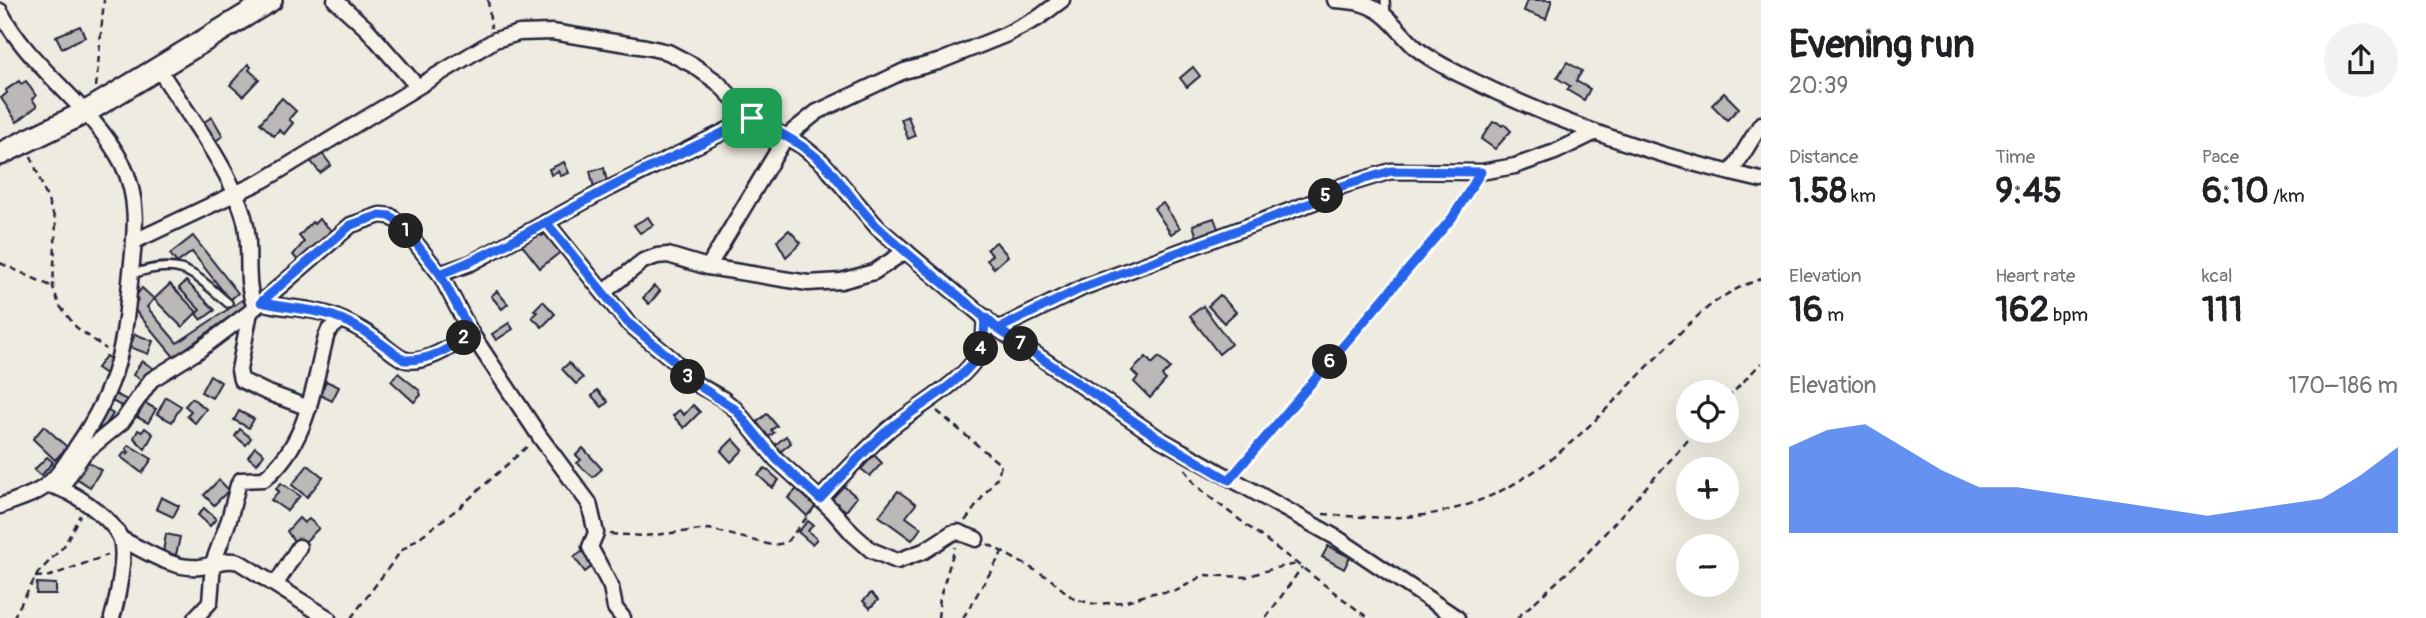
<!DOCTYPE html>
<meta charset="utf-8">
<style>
:root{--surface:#fff;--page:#f2f2f2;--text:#202124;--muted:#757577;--accent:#2563eb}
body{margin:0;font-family:Pangolin,sans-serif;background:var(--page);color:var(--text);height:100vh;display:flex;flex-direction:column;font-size:26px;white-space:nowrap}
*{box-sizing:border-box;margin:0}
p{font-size:23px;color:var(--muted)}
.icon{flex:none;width:38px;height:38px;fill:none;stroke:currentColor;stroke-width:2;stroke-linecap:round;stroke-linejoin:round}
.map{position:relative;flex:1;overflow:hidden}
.sheet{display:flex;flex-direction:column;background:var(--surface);width:665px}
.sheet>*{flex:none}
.controls{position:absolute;left:1676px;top:380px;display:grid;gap:14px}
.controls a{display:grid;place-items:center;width:63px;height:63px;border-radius:50%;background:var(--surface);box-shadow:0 7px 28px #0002;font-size:35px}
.pin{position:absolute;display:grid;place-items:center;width:60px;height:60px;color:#fff;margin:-30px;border-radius:14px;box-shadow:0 4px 10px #0006}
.km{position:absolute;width:35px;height:35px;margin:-18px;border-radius:50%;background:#222;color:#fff;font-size:19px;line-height:35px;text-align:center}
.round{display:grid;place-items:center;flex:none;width:74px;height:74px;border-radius:37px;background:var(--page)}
.head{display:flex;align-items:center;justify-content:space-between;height:119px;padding:0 28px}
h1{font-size:38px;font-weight:800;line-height:52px}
.stats{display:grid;grid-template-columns:repeat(3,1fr);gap:10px;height:119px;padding:7px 28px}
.stats div{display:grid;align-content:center}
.stats b{font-size:35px;font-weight:800}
.stats small{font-size:19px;font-weight:400}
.stats p{font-size:19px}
.chart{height:196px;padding:14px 28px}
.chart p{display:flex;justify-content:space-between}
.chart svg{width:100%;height:126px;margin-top:7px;fill:var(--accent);opacity:.7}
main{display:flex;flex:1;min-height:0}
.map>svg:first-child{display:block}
.building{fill:#bbb8b7;stroke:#22223b;stroke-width:2}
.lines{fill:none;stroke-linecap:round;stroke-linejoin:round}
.lane-casing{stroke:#22223b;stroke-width:12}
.street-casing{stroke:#22223b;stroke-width:19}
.secondary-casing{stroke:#22223b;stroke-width:26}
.path{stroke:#22223b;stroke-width:2.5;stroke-dasharray:7 5;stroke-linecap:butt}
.lane{stroke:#f7f3e8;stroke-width:7}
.street{stroke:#f7f3e8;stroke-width:14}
.secondary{stroke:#f7f3e8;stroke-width:21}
.route-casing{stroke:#fff;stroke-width:14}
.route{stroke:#2563eb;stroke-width:9}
</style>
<main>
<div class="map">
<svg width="1761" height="618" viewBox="0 0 1761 618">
<rect width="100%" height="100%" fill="#eeebe1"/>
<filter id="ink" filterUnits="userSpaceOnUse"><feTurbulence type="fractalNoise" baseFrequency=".0143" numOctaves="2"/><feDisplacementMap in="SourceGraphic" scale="14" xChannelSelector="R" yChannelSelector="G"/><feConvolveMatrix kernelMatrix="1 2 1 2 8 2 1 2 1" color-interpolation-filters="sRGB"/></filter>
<g filter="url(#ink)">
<g class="building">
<polygon points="1528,0 1552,0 1546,19 1524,11"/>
<polygon points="80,26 85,37 62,48 56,36"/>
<polygon points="1567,62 1582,71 1576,81 1590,89 1584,100 1567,90 1570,86 1557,78"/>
<polygon points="248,64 251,67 249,70 259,79 243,96 230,85"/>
<polygon points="1193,67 1200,76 1187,87 1180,78"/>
<polygon points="19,81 21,84 26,81 36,96 32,99 37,106 17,122 1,98 7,93 6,90"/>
<polygon points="1724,93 1739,108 1727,120 1712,105"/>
<polygon points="282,98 296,111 289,119 293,123 284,134 279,130 274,136 260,123"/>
<polygon points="908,116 915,136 908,139 901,119"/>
<polygon points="212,117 223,136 215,141 204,122"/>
<polygon points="1493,122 1497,122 1502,126 1504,124 1511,131 1495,149 1481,139"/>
<polygon points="321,152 331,165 320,173 310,160"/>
<polygon points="564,162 569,173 561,176 558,171 551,175 549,169"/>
<polygon points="604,168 607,182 594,188 590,171"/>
<polygon points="1163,203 1180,228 1171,234 1154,208"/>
<polygon points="648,217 653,225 640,233 634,225"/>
<polygon points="1214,218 1219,231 1197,238 1193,225"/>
<polygon points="319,219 331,230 329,232 334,237 301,264 293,255 304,242 299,236 312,222 314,224"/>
<polygon points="789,230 801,243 786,257 777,241"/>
<polygon points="548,231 563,250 540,268 522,245 539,232 542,236"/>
<polygon points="193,236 238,293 230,300 192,252 177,263 170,254"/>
<polygon points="996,242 1008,256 994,268 987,260 992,255 987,249"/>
<polygon points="186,281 215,310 201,320 196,314 200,310 179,288"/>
<polygon points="170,284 197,312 182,327 154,299"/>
<polygon points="654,286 660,291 649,304 643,298"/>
<polygon points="142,288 154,299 147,307 177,343 242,300 246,305 174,357 134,309 133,305 138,300 135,297"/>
<polygon points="497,291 508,304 502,309 491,296"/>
<polygon points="1220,295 1236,312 1224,323 1208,306"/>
<polygon points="543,301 555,314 542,327 532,317 537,312 534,310"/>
<polygon points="1203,306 1231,344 1219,354 1190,316"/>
<polygon points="509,323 513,329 496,340 492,334"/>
<polygon points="135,334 153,341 148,354 130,347"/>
<polygon points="106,356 117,364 110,377 97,368"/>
<polygon points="1146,357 1152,364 1159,357 1170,368 1162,376 1166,380 1150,398 1134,382 1138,377 1132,371"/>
<polygon points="142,361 153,368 145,382 133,375"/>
<polygon points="569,363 583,378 576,384 562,369"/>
<polygon points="398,373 419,390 421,395 414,402 391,381"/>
<polygon points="210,375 221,382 212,398 201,392"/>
<polygon points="326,381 339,387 332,401 320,395"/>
<polygon points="597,390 608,402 602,407 592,396"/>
<polygon points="113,393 127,400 123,407 110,400"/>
<polygon points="166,397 181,406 172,422 157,414"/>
<polygon points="192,398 206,409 195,423 187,416 191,411 185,406"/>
<polygon points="145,403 156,409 148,423 137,417"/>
<polygon points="693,405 700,412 684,428 673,416 679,410 684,415"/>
<polygon points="104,408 113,414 103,429 94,423"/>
<polygon points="239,411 254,419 249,428 234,420"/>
<polygon points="767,414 777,426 771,430 774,433 763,441 751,427"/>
<polygon points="44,426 67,447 55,460 33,439"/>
<polygon points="145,428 153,434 145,449 134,438 138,430 142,432"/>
<polygon points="240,429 251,438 246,445 235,436"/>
<polygon points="786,436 791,443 775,456 769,450"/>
<polygon points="733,439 743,450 731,462 721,451"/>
<polygon points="129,445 152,459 142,473 121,457 125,452 127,454 129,452 126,449"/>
<polygon points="255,447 264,454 257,464 248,457"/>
<polygon points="583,448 602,469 593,477 577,463 581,460 576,455"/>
<polygon points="874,455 882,463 870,476 861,469"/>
<polygon points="47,457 53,462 41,476 34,470"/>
<polygon points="87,461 101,470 90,487 76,478"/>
<polygon points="308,465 323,477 307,497 292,485"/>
<polygon points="765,468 779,480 772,488 758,475"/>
<polygon points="219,480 229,490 214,505 204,495"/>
<polygon points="281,483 300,496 287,511 271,500 279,491 276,489"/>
<polygon points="841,484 857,497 846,511 842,508 838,513 826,503"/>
<polygon points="801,485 819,502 807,516 788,498"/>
<polygon points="898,491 916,504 906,517 921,528 912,540 879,516"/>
<polygon points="161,497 179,506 173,517 156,509"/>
<polygon points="204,508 216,519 210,526 198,515"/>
<polygon points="299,518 304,523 309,519 319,528 302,545 295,543 287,531"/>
<polygon points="808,521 813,525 808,531 817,539 812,544 798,532"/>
<polygon points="166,534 180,537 176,555 163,552"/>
<polygon points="1328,546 1350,557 1344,569 1322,557"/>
<polygon points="585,550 595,564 585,572 574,557"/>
<polygon points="37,583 56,584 56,594 36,594"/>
<polygon points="871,593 878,600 870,608 863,601"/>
</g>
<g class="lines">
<defs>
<g id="lane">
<polyline points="1385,0 1386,16"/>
<path d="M 132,274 C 182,258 191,271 228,303"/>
</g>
<g id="street">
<polyline points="335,0 367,29 417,86"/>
<path d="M 1335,0 C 1345,1 1356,1 1366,5 C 1387,12 1399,32 1414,46 C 1427,58 1444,66 1459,74 C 1555,122 1657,157 1761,180"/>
<path d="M 0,11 C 31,70 91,104 122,163 C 140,199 135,234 131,272 C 124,344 120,384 77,446 C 69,459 60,474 48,484 C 36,495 15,500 0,506"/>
<path d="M 158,68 C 186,112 230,168 244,217 C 253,247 243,279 255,307"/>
<polyline points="1731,173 1761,124"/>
<polyline points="546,222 627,322 672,359 693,382 723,399 735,409 776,459 832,510 853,534 871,550 897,561 924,551 952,533 958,532 976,539"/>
<polyline points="135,241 264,180 495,40 519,33 552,32 646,47 668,52 693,65 717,82 752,118 802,146 823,163 878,228 998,329 1160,439 1337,538 1457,618"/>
<polyline points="708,267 786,137 817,112 904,71 938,62 1005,35 1038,18 1062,0"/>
<polyline points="440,274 471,263 602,192 752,118"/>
<polyline points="604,292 643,261 657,256 668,255 708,267 808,283 841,281 874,272 906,251"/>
<path d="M 261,302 C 283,309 308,307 330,315 C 346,321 362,329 377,340 C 385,346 394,355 403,359 C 422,367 456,344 471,333"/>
<polyline points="250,312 239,370 241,380 266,392 309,408"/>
<polyline points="998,329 1084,287 1319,200 1342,186 1391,171 1481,172 1515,166 1555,152 1594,133"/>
<path d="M 52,486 C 73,491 114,519 121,540 C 126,557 117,601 112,618"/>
<polyline points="61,488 84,453 122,422 151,380 198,351 250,312 351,225 380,215 390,216 400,223 440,274 471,333 540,437 589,503 596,533 590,547 611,587 615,608 623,618"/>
<path d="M 820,499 C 842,475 864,451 888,430 C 913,409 968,381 981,349 C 985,340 984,327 985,317"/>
<path d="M 121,539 C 145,550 172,570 200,567 C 215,565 224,558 239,562 L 328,618"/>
<polyline points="276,584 299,547"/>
<path d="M 195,618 L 210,602 L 213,563 L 229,520 L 238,485 L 241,480 L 264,479 C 308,443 313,388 326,337 L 329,330 L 341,320"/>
</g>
<polyline id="secondary" points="0,154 86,112 271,0"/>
</defs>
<use href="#lane" class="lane-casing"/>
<use href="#street" class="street-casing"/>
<use href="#secondary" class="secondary-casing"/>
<g class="path">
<polyline points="488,0 491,28"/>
<polyline points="96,87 104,0"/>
<polyline points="31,156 56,222 53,287 59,305 76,327 106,349"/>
<polyline points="0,263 53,287"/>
<polyline points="1727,399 1761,363"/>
<polyline points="937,411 1001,465 998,476 965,521"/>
<polyline points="1185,469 1194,483 1207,495 1368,618"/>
<polyline points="1238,469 1452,218 1472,186"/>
<path d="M 1323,514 C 1358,517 1395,520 1430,514 C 1528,498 1587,429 1653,361 C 1688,325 1712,295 1761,279"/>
<polyline points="610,534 644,536 709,529 771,545 786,543 812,511"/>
<polyline points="988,544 1049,578 1074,599 1094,604 1123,602 1153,593 1176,591 1204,575 1246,577 1275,568 1298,564"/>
<polyline points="35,577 50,576 108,555"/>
<polyline points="13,618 38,573 64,546 80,515"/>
<polyline points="351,618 401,551 460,507 530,444"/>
<polyline points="938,618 940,597 955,547"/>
<polyline points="963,618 1003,551"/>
<polyline points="1266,618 1302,567"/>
<polyline points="1517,618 1582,559 1697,430"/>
</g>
<use href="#lane" class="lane"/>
<use href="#street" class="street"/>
<use href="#secondary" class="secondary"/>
</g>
</g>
<g class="lines" filter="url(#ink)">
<defs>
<path id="route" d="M 752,118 C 702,144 651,166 602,192 C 549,220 497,253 440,274 L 400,223 L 390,216 L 380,215 L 351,225 L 261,302 C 283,308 306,308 327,314 C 356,322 380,343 404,360 C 430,361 451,348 471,333 L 440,274 C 477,260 511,242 546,222 L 627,322 L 672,359 L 693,382 L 735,409 L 776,459 L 820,499 C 842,475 864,451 888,430 C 913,408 968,381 981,349 C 985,340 984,328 985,317 L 998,329 L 1084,287 L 1319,200 L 1342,186 L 1391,171 L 1481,172 L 1452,218 L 1229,480 L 1160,439 L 998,329 C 959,295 918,264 880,229 C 858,209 844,184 824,164 C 804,144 776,131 752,118"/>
</defs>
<use href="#route" class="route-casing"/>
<use href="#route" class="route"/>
</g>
</svg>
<div class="controls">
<a><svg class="icon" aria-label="locate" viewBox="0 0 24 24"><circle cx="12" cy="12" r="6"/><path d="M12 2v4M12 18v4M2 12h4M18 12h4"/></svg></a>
<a>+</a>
<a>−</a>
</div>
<div class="pin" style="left:752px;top:118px;background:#1e9e55"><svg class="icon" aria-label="arrive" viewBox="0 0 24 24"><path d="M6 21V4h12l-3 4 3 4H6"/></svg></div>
<b class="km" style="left:406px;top:231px">1</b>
<b class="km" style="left:464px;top:338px">2</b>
<b class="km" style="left:688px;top:377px">3</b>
<b class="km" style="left:981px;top:349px">4</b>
<b class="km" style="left:1326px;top:196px">5</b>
<b class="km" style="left:1330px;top:362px">6</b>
<b class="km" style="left:1021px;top:344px">7</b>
</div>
<section class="sheet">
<div class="head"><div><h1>Evening run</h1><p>20:39</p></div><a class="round"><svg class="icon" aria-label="share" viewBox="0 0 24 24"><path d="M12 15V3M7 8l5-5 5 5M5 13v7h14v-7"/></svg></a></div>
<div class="stats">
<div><p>Distance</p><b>1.58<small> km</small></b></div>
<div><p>Time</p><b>9:45</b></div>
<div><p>Pace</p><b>6:10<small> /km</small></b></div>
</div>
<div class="stats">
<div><p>Elevation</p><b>16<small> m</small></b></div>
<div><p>Heart rate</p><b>162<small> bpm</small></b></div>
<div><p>kcal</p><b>111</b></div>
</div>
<div class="chart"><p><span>Elevation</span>170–186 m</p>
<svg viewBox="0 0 160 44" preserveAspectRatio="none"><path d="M0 44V14L10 8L20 6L30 14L40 22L50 28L60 28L70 30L80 32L90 34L100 36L110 38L120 36L130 34L140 32L150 24L160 14V44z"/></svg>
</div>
</section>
</main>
